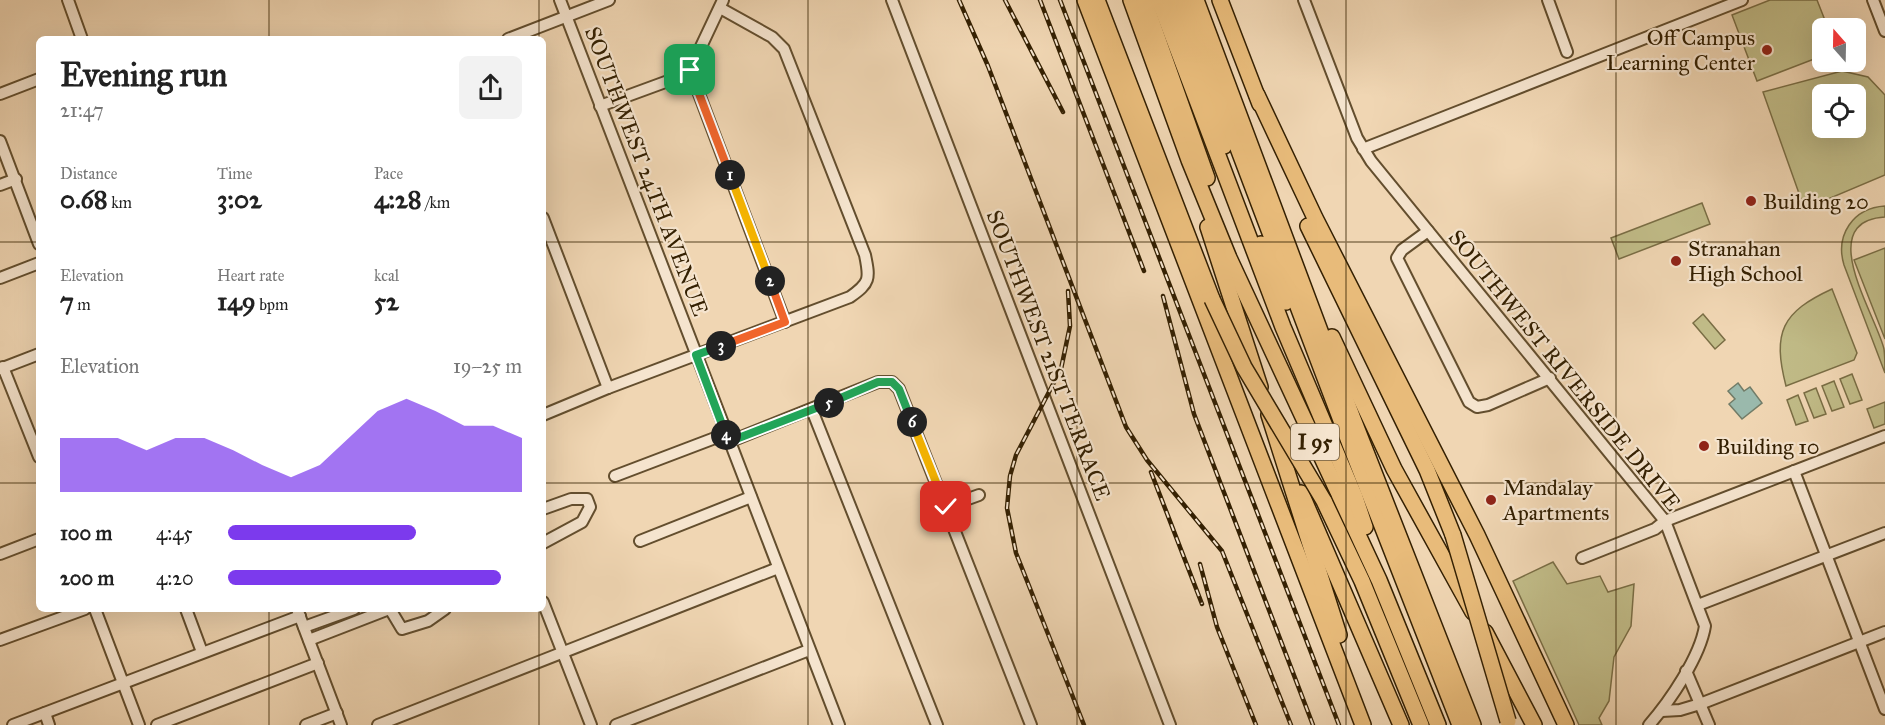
<!DOCTYPE html>
<meta charset="utf-8">
<style>
:root{--surface:#fff;--page:#f2f2f2;--text:#222;--muted:#767676;--accent:#7c3aed}
body{margin:0;font-family:"IM FELL Great Primer",serif;background:var(--page);color:var(--text);height:100vh;display:flex;flex-direction:column;font-size:22px;white-space:nowrap}
*{box-sizing:border-box;margin:0}
p{font-size:20px;color:var(--muted)}
.icon{flex:none;width:33px;height:33px;fill:none;stroke:currentColor;stroke-width:2;stroke-linecap:round;stroke-linejoin:round}
.map{position:relative;flex:1;overflow:hidden}
.drawer{position:absolute;left:36px;top:36px;width:510px;height:576px;display:flex;flex-direction:column;background:var(--surface);border-radius:9px;box-shadow:0 6px 24px #0002}
.drawer>*{flex:none}
.needle{width:39px;rotate:340deg}
.tools{position:absolute;left:1812px;top:18px;display:grid;gap:12px}
.tools a{display:grid;place-items:center;width:54px;height:54px;border-radius:9px;background:var(--surface);box-shadow:0 6px 24px #0002;font-size:30px}
.pin{position:absolute;display:grid;place-items:center;width:51px;height:51px;color:#fff;margin:-26px;border-radius:12px;box-shadow:0 3px 9px #0006}
.km{position:absolute;width:30px;height:30px;margin:-15px;border-radius:50%;background:#222;color:#fff;font-size:16px;line-height:30px;text-align:center}
.round{display:grid;place-items:center;flex:none;width:63px;height:63px;border-radius:9px;background:var(--page)}
.head{display:flex;align-items:center;justify-content:space-between;height:102px;padding:0 24px}
h1{font-size:33px;font-weight:800;line-height:45px}
.metrics{display:grid;grid-template-columns:repeat(3,1fr);gap:9px;height:102px;padding:6px 24px}
.metrics div{display:grid;align-content:center}
.metrics b{font-size:26px;font-weight:800}
.metrics small{font-size:16px;font-weight:400}
.metrics p{font-size:16px}
.chart{height:168px;padding:12px 24px}
.chart p{display:flex;justify-content:space-between}
.chart svg{width:100%;height:108px;margin-top:6px;fill:var(--accent);opacity:.7}
ul{padding:0 24px;list-style:none;font-size:20px}
li{display:grid;grid-template-columns:96px 72px 1fr;align-items:center;height:45px}
li i{height:15px;border-radius:8px;background:var(--accent)}
.map>svg:first-child{display:block}
.green{fill:#c1bc88;stroke:#7a6e45;stroke-width:1.5;fill-rule:evenodd}
.water{fill:#9ab9ac;stroke:#717c68;stroke-width:1.5}
.lines{fill:none;stroke-linecap:round;stroke-linejoin:round}
.minor-casing{stroke:#634e2e;stroke-width:14}
.highway-casing{stroke:#342002;stroke-width:18}
.minor{stroke:#f5e4ce;stroke-width:10}
.highway{stroke:#e8bb7a;stroke-width:15}
.rail-casing{stroke:#342002;stroke-width:4.5}
.rail{stroke:#f5e4ce;stroke-width:2;stroke-dasharray:7;stroke-linecap:butt}
.highway-bridge-casing{stroke:#342002;stroke-width:18;stroke-linecap:butt}
.highway-bridge{stroke:#e8bb7a;stroke-width:15}
.split-1-casing{stroke:#fff;stroke-width:12}
.split-2-casing{stroke:#fff;stroke-width:12}
.split-3-casing{stroke:#fff;stroke-width:12}
.split-4-casing{stroke:#fff;stroke-width:12}
.split-5-casing{stroke:#fff;stroke-width:12}
.split-6-casing{stroke:#fff;stroke-width:12}
.split-7-casing{stroke:#fff;stroke-width:12}
.split-1{stroke:#f0652b;stroke-width:8}
.split-2{stroke:#f5b400;stroke-width:8}
.split-3{stroke:#f0652b;stroke-width:8}
.split-4{stroke:#22a559;stroke-width:8}
.split-5{stroke:#22a559;stroke-width:8}
.split-6{stroke:#22a559;stroke-width:8}
.split-7{stroke:#f5b400;stroke-width:8}
.grid{fill:none;stroke:#342002;stroke-width:1.5;stroke-opacity:0.55}
.poi-dot{fill:#8f2418;stroke:#f5e4ce;stroke-width:2}
.labels{text-anchor:middle;stroke-width:4.5;stroke-linejoin:round;paint-order:stroke}
.shield{fill:#f5e4ce;stroke:#6e5b3f;stroke-width:1.5}
.shield-label{font-size:21px;font-weight:bold;fill:#342002}
.poi-label{font-size:22px;fill:#342002;stroke:#f5e4ce;text-anchor:start}
.street-label{font-size:22px;fill:#342002;stroke:#f5e4ce}
</style>
<div class="map">
<svg width="1885" height="725" viewBox="0 0 1885 725">
<rect width="100%" height="100%" fill="#f0d6b3"/>
<filter id="stains"><feTurbulence type="fractalNoise" baseFrequency=".00333" numOctaves="4"/><feColorMatrix values="0 0 0 0 .2 0 0 0 0 .09 0 0 0 0 .02 0 0 0 .5 -.17"/></filter>
<radialGradient id="worn" r=".72"><stop offset=".6" stop-color="#630" stop-opacity="0"/><stop offset="1" stop-color="#630" stop-opacity=".3"/></radialGradient>
<g class="green">
<polygon points="1770,0 1817,0 1828,28 1822,28 1822,56 1757,81 1732,15"/>
<path d="M 1842,71 L 1868,77 L 1885,95 L 1885,175 L 1814,205 L 1801,199 L 1763,92 ZM 1822,94 L 1856,94 L 1856,128 L 1822,128 Z"/>
<polygon points="1702,203 1710,224 1619,259 1611,238"/>
<path d="M 1885,206 L 1885,217 C 1813,221 1876,315 1884,349 C 1885,356 1885,365 1885,373 L 1844,265 C 1835,235 1853,208 1885,206 Z"/>
<polygon points="1885,248 1885,339 1854,260"/>
<path d="M 1832,289 L 1857,353 L 1854,360 L 1786,386 C 1772,332 1782,312 1832,289 Z"/>
<polygon points="1703,314 1725,340 1715,349 1693,323"/>
<polygon points="1852,374 1862,400 1850,404 1840,379"/>
<polygon points="1834,381 1844,407 1832,411 1822,386"/>
<polygon points="1816,388 1826,414 1814,418 1804,393"/>
<polygon points="1798,395 1808,421 1796,425 1787,400"/>
<polygon points="1885,402 1885,424 1874,428 1867,409"/>
<polygon points="1553,562 1567,584 1600,576 1608,592 1634,584 1631,626 1614,657 1609,701 1599,718 1602,725 1579,725 1513,581"/>
</g>
<polygon class="water" points="1738,383 1744,391 1750,387 1762,403 1742,419 1729,404 1735,399 1728,391"/>
<g class="lines">
<defs>
<g id="minor">
<polyline points="68,0 82,39"/>
<polyline points="560,0 839,725"/>
<polyline points="892,0 1170,725"/>
<path d="M 1304,0 L 1357,138 L 1371,161 L 1665,521 L 1705,626 C 1700,657 1670,701 1649,725"/>
<polyline points="1548,0 1567,52"/>
<polyline points="1873,0 1885,31"/>
<polyline points="508,39 609,0"/>
<polyline points="690,70 785,322"/>
<polyline points="0,94 39,79"/>
<polyline points="600,106 679,77 690,70 723,0"/>
<polyline points="0,141 39,244"/>
<polyline points="1363,149 1742,0"/>
<polyline points="0,185 16,179"/>
<polyline points="543,218 608,388"/>
<polyline points="1428,231 1402,250 1397,258 1469,402 1477,407 1488,405 1550,378"/>
<polyline points="0,278 39,263"/>
<polyline points="3,367 39,457"/>
<polyline points="0,369 39,354"/>
<polyline points="812,410 937,725"/>
<path d="M 543,415 L 608,388 L 850,297 C 870,283 870,279 865,255 L 784,49 L 772,37 L 720,8"/>
<polyline points="1794,471 1885,709"/>
<polyline points="615,476 715,438 736,439 878,382 892,382 899,389 1031,725"/>
<polyline points="946,507 979,495"/>
<polyline points="543,509 571,499 587,499 590,507 582,522 543,543"/>
<polyline points="640,541 751,497"/>
<polyline points="0,554 39,539"/>
<polyline points="1582,558 1655,529 1665,521 1885,436"/>
<polyline points="543,602 591,725"/>
<polyline points="1698,605 1885,533"/>
<polyline points="95,609 139,725"/>
<polyline points="186,609 202,652"/>
<polyline points="297,609 341,725"/>
<polyline points="390,609 402,629 428,621 445,609"/>
<polyline points="304,627 354,609"/>
<polyline points="0,640 85,609"/>
<polyline points="309,640 389,609"/>
<polyline points="1686,671 1709,725"/>
<polyline points="1662,711 1680,710 1700,704 1885,632"/>
<polyline points="45,713 49,725"/>
<polyline points="13,725 300,616"/>
<polyline points="157,725 318,663"/>
<polyline points="306,725 337,713"/>
<polyline points="378,725 778,568"/>
<polyline points="616,725 809,650"/>
</g>
<g id="highway">
<polyline points="1085,0 1363,725"/>
<polyline points="1097,0 1212,299"/>
<polyline points="1131,0 1189,160 1229,258 1379,580 1438,725"/>
<polyline points="1144,0 1207,178"/>
<polyline points="1159,0 1283,327 1355,497 1365,527"/>
<polyline points="1170,0 1224,146"/>
<polyline points="1182,0 1350,444 1460,725"/>
<polyline points="1196,0 1353,419 1473,725"/>
<polyline points="1220,0 1260,104"/>
<polyline points="1257,95 1315,218 1477,535 1566,725"/>
<polyline points="1308,226 1427,470 1453,535"/>
<polyline points="1208,227 1260,387"/>
<polyline points="1261,244 1286,302"/>
<polyline points="1332,337 1394,469 1473,612"/>
<polyline points="1269,415 1339,635"/>
<polyline points="1301,493 1401,725"/>
<polyline points="1324,501 1362,581 1421,725"/>
<polyline points="1485,632 1534,725"/>
</g>
</defs>
<use href="#minor" class="minor-casing"/>
<use href="#highway" class="highway-casing"/>
<use href="#minor" class="minor"/>
<use href="#highway" class="highway"/>
<defs>
<g id="rail">
<polyline points="959,0 988,66 1126,427 1147,460 1222,551 1291,725"/>
<polyline points="1005,0 1063,112"/>
<polyline points="1040,0 1144,271"/>
<polyline points="1060,0 1339,725"/>
<polyline points="1068,291 1070,326 1061,369 1016,455 1010,476 1007,508 1016,553 1084,725"/>
<polyline points="1163,296 1194,414 1313,725"/>
<polyline points="1151,472 1202,604"/>
<polyline points="1200,564 1217,627 1256,725"/>
</g>
</defs>
<use href="#rail" class="rail-casing"/>
<use href="#rail" class="rail"/>
<defs>
<g id="highway-bridge">
<polyline points="1212,299 1244,367 1324,501"/>
<polyline points="1453,535 1508,721"/>
</g>
</defs>
<use href="#highway-bridge" class="highway-bridge-casing"/>
<use href="#highway-bridge" class="highway-bridge"/>
</g>
<g class="lines">
<defs>
<polyline id="split-1" points="690,70 730,175"/>
<polyline id="split-2" points="730,175 770,281"/>
<polyline id="split-3" points="721,346 785,322 770,281"/>
<polyline id="split-4" points="721,346 696,355 726,435"/>
<polyline id="split-5" points="726,435 728,440 736,439 829,403"/>
<polyline id="split-6" points="829,403 878,382 892,382 899,389 912,422"/>
<polyline id="split-7" points="912,422 946,507"/>
</defs>
<use href="#split-1" class="split-1-casing"/>
<use href="#split-2" class="split-2-casing"/>
<use href="#split-3" class="split-3-casing"/>
<use href="#split-4" class="split-4-casing"/>
<use href="#split-5" class="split-5-casing"/>
<use href="#split-6" class="split-6-casing"/>
<use href="#split-7" class="split-7-casing"/>
<use href="#split-1" class="split-1"/>
<use href="#split-2" class="split-2"/>
<use href="#split-3" class="split-3"/>
<use href="#split-4" class="split-4"/>
<use href="#split-5" class="split-5"/>
<use href="#split-6" class="split-6"/>
<use href="#split-7" class="split-7"/>
</g>
<path class="grid" d="M 269,0 L 269,39M 539,0 L 539,39M 808,0 L 808,725M 1077,0 L 1077,725M 1346,0 L 1346,725M 1616,0 L 1616,725M 0,242 L 39,242M 543,242 L 1885,242M 0,483 L 39,483M 543,483 L 1885,483M 269,609 L 269,725M 539,609 L 539,725"/>
<g class="poi-dot">
<circle cx="1767" cy="50" r="6"/>
<circle cx="1751" cy="201" r="6"/>
<circle cx="1676" cy="261" r="6"/>
<circle cx="1704" cy="446" r="6"/>
<circle cx="1491" cy="500" r="6"/>
</g>
<g class="labels">
<rect class="shield" x="1291" y="424" width="48" height="36" rx="4.5"/>
<g class="shield-label">
<text x="1315" y="449">I 95</text>
</g>
<g class="poi-label">
<text x="1755" y="45" text-anchor="end">Off Campus<tspan x="1755" dy="25">Learning Center</tspan></text>
<text x="1763" y="209">Building 20</text>
<text x="1688" y="256">Stranahan<tspan x="1688" dy="25">High School</tspan></text>
<text x="1716" y="454">Building 10</text>
<text x="1503" y="495">Mandalay<tspan x="1503" dy="25">Apartments</tspan></text>
</g>
<g class="street-label">
<text transform="translate(647 171) rotate(69)" y="8">SOUTHWEST 24TH AVENUE</text>
<text transform="translate(1049 355) rotate(69)" y="8">SOUTHWEST 21ST TERRACE</text>
<text transform="translate(1565 370) rotate(51)" y="8">SOUTHWEST RIVERSIDE DRIVE</text>
</g>
</g>
<rect width="100%" height="100%" filter="url(#stains)"/>
<rect width="100%" height="100%" fill="url(#worn)"/>
</svg>
<div class="tools">
<a><svg class="needle" viewBox="-14 -14 28 28"><path d="M0-13l5 13h-10z" fill="#e53935"/><path d="M0 13l5-13h-10z" fill="#767676"/></svg></a>
<a><svg class="icon" aria-label="locate" viewBox="0 0 24 24"><circle cx="12" cy="12" r="6"/><path d="M12 2v4M12 18v4M2 12h4M18 12h4"/></svg></a>
</div>
<div class="pin" style="left:690px;top:70px;background:#1e9e55"><svg class="icon" aria-label="arrive" viewBox="0 0 24 24"><path d="M6 21V4h12l-3 4 3 4H6"/></svg></div>
<div class="pin" style="left:946px;top:507px;background:#d93025"><svg class="icon" aria-label="check" viewBox="0 0 24 24"><path d="M5 12l5 5 9-10"/></svg></div>
<b class="km" style="left:730px;top:175px">1</b>
<b class="km" style="left:770px;top:281px">2</b>
<b class="km" style="left:721px;top:346px">3</b>
<b class="km" style="left:726px;top:435px">4</b>
<b class="km" style="left:829px;top:403px">5</b>
<b class="km" style="left:912px;top:422px">6</b>
<section class="drawer">
<div class="head"><div><h1>Evening run</h1><p>21:47</p></div><a class="round"><svg class="icon" aria-label="share" viewBox="0 0 24 24"><path d="M12 15V3M7 8l5-5 5 5M5 13v7h14v-7"/></svg></a></div>
<div class="metrics">
<div><p>Distance</p><b>0.68<small> km</small></b></div>
<div><p>Time</p><b>3:02</b></div>
<div><p>Pace</p><b>4:28<small> /km</small></b></div>
</div>
<div class="metrics">
<div><p>Elevation</p><b>7<small> m</small></b></div>
<div><p>Heart rate</p><b>149<small> bpm</small></b></div>
<div><p>kcal</p><b>52</b></div>
</div>
<div class="chart"><p><span>Elevation</span>19–25 m</p>
<svg viewBox="0 0 160 44" preserveAspectRatio="none"><path d="M0 44V22L10 22L20 22L30 27L40 22L50 22L60 27L70 33L80 38L90 33L100 22L110 11L120 6L130 11L140 17L150 17L160 22V44z"/></svg>
</div>
<ul>
<li><b>100 m</b>4:45<i style="width:64%"></i></li>
<li><b>200 m</b>4:20<i style="width:93%"></i></li>
</ul>
</section>
</div>
